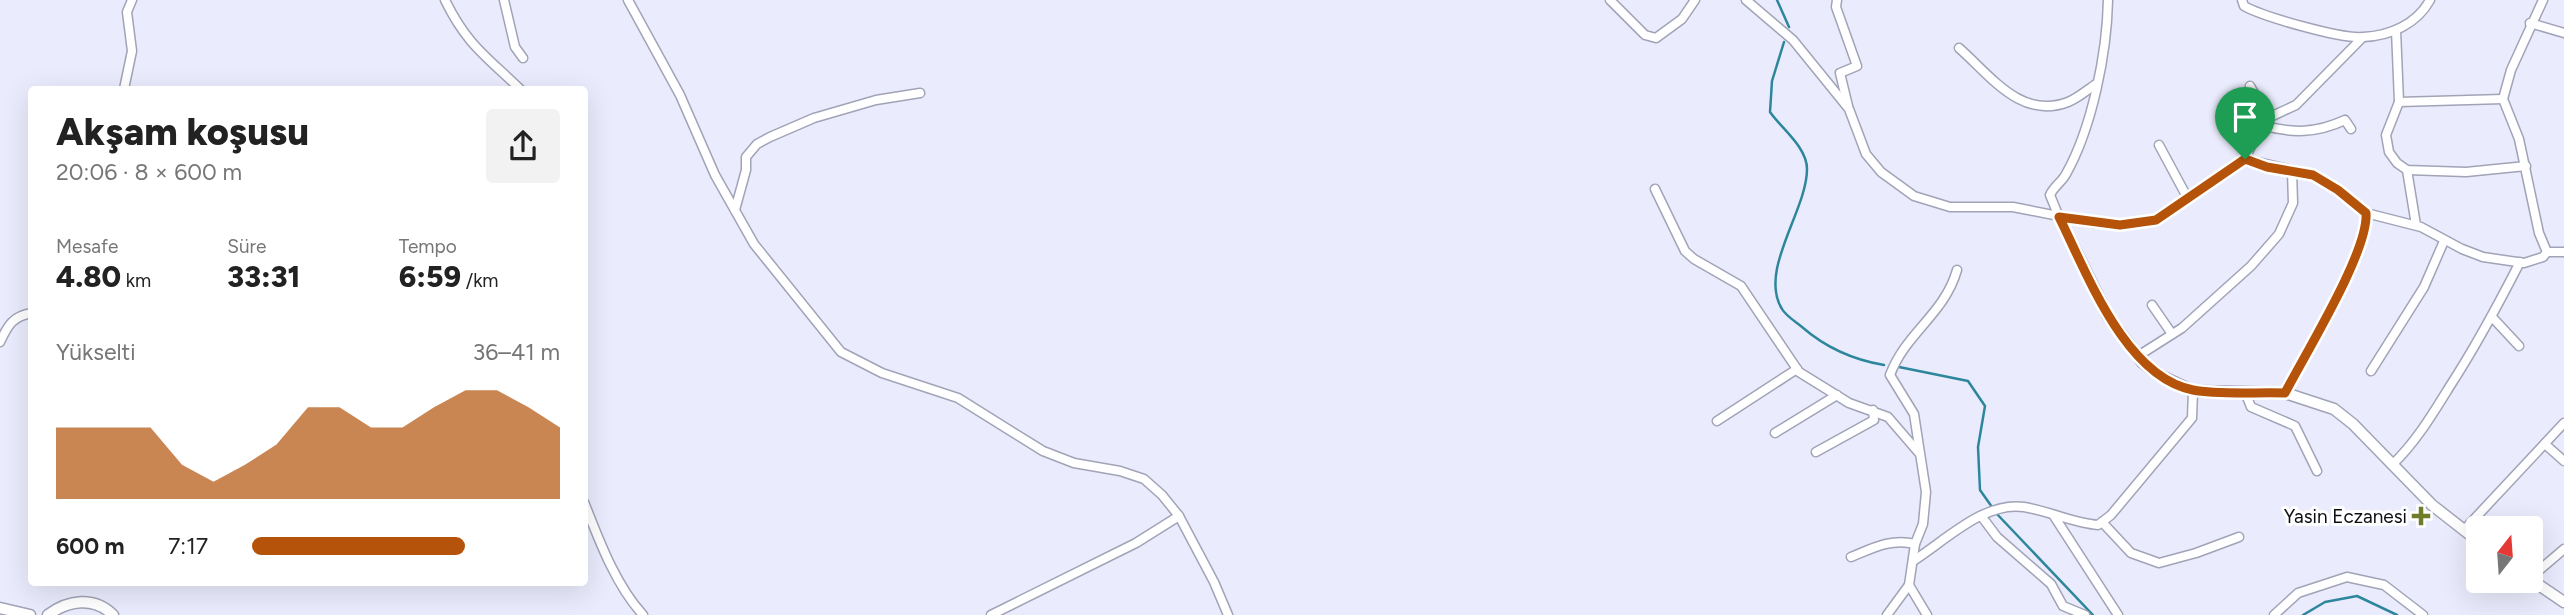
<!DOCTYPE html>
<html lang="tr">
<meta charset="utf-8">
<style>
:root{--surface:#fff;--page:#f2f2f2;--text:#222;--muted:#767676;--accent:#b45309}
body{margin:0;font-family:Figtree,sans-serif;background:var(--page);color:var(--text);height:100vh;display:flex;flex-direction:column;font-size:26px;white-space:nowrap}
*{box-sizing:border-box;margin:0}
p{font-size:23px;color:var(--muted)}
.icon{flex:none;width:38px;height:38px;fill:none;stroke:currentColor;stroke-width:2;stroke-linecap:round;stroke-linejoin:round}
.map{position:relative;flex:1;overflow:hidden}
.panel{position:absolute;left:28px;top:86px;width:560px;height:500px;display:flex;flex-direction:column;background:var(--surface);border-radius:7px;box-shadow:0 7px 28px #0002}
.panel>*{flex:none}
.needle{width:46px;rotate:17deg}
.fabs{position:absolute;left:2466px;top:516px;display:grid;gap:14px}
.fabs a{display:grid;place-items:center;width:77px;height:77px;border-radius:7px;background:var(--surface);box-shadow:0 7px 28px #0002;font-size:35px}
.pin{position:absolute;display:grid;place-items:center;width:60px;height:60px;color:#fff;margin:-72px -30px;border-radius:50% 50% 50% 0;rotate:-45deg;box-shadow:0 0 7px #0007}
.pin .icon{rotate:45deg}
.round{display:grid;place-items:center;flex:none;width:74px;height:74px;border-radius:7px;background:var(--page)}
.overview{display:flex;align-items:center;justify-content:space-between;height:119px;padding:0 28px}
h1{font-size:38px;font-weight:800;line-height:52px}
.metrics{display:grid;grid-template-columns:repeat(3,1fr);gap:10px;height:119px;padding:7px 28px}
.metrics div{display:grid;align-content:center}
.metrics b{font-size:30px;font-weight:800}
.metrics small{font-size:19px;font-weight:400}
.metrics p{font-size:19px}
.chart{height:196px;padding:14px 28px}
.chart p{display:flex;justify-content:space-between}
.chart svg{width:100%;height:126px;margin-top:7px;fill:var(--accent);opacity:.7}
ul{padding:0 28px;list-style:none;font-size:23px}
li{display:grid;grid-template-columns:112px 84px 1fr;align-items:center;height:52px}
li i{height:18px;border-radius:9px;background:var(--accent)}
.map>svg:first-child{display:block}
.lines{fill:none;stroke-linecap:round;stroke-linejoin:round}
.stream{stroke:#2d869b;stroke-width:2.5}
.minor-casing{stroke:#a1a3b7;stroke-width:11}
.tertiary-casing{stroke:#a1a3b7;stroke-width:13}
.minor{stroke:#fff;stroke-width:8}
.tertiary{stroke:#fff;stroke-width:10}
.route-casing{stroke:#fff;stroke-width:14}
.route{stroke:#b45309;stroke-width:9}
.poi-dot{fill:#6f7c2a;stroke:#fff;stroke-width:2.5}
.labels{text-anchor:middle;stroke-width:6;stroke-linejoin:round;paint-order:stroke}
.poi-label{font-size:19px;fill:#0c0d13;stroke:#fff;text-anchor:end}
</style>
<div class="map">
<svg width="2564" height="615" viewBox="0 0 2564 615">
<rect width="100%" height="100%" fill="#eaecfd"/>
<g class="lines">
<g class="stream">
<polyline points="1777,0 1789,27"/>
<path d="M 1784,42 L 1772,81 L 1770,112 C 1781,128 1807,147 1807,169 C 1807,211 1758,270 1782,309 C 1786,316 1796,322 1802,327 C 1825,347 1854,360 1884,365"/>
<polyline points="1899,367 1968,381 1985,406 1978,447 1980,490 1992,507"/>
<polyline points="1996,513 2093,615"/>
<polyline points="2303,615 2325,602 2357,596 2397,615"/>
</g>
<defs>
<g id="minor">
<path d="M 445,0 C 467,45 486,56 520,89"/>
<polyline points="504,0 515,47 523,58"/>
<polyline points="628,0 680,95 715,175 754,244 841,352 882,373 958,398 1043,451 1074,463 1120,471 1144,479 1162,495 1179,516 1214,582 1228,615"/>
<polyline points="1610,0 1645,35 1656,38 1682,19 1695,0"/>
<polyline points="1746,0 1793,40 1849,109 1866,154 1881,172 1914,196 1950,207 2013,207 2094,223 2120,225 2156,220 2245,159 2260,127 2268,118 2296,105 2362,38"/>
<polyline points="1837,0 1836,7 1857,66 1840,73 1848,106"/>
<path d="M 2242,0 L 2244,6 C 2264,17 2341,39 2363,37 C 2390,36 2417,24 2430,0"/>
<polyline points="2543,0 2511,70 2503,99 2519,139 2539,233 2547,252"/>
<polyline points="2530,23 2564,33"/>
<polyline points="2396,30 2399,102 2386,135 2389,152 2397,163 2407,170 2466,172 2526,166"/>
<path d="M 1959,48 C 1991,76 2021,120 2068,102 C 2078,98 2087,90 2096,84"/>
<polyline points="2250,86 2268,118"/>
<polyline points="124,89 132,51 127,12 132,0"/>
<polyline points="2399,102 2503,99"/>
<path d="M 2262,125 C 2292,134 2317,133 2345,120 L 2351,129"/>
<polyline points="2159,145 2187,197"/>
<polyline points="2245,159 2313,175 2338,190 2366,213 2421,227 2462,249 2483,257 2524,263 2543,257 2547,252 2564,252"/>
<polyline points="2407,170 2416,225"/>
<polyline points="1655,189 1685,251 1694,259 1741,286 1799,372 1849,403 1888,417 1919,453"/>
<polyline points="735,210 746,170 746,157 757,144 770,137 814,118 876,100 920,93"/>
<path d="M 2059,217 L 2050,195 C 2054,186 2062,182 2066,174 C 2092,128 2107,53 2108,0"/>
<polyline points="2152,305 2172,334"/>
<polyline points="2492,317 2519,346"/>
<path d="M 0,342 C 8,325 13,316 32,313"/>
<polyline points="2138,356 2182,328 2251,266 2279,234 2293,203 2292,171"/>
<polyline points="2371,371 2424,287 2444,241"/>
<polyline points="2245,392 2251,407 2295,426 2317,471"/>
<path d="M 2285,393 C 2305,353 2369,252 2366,213"/>
<polyline points="1717,421 1797,369"/>
<polyline points="1775,433 1837,395"/>
<polyline points="2546,445 2564,461"/>
<polyline points="1816,452 1874,420 1873,410"/>
<path d="M 2392,465 C 2416,442 2432,415 2450,386 C 2476,346 2498,305 2520,262"/>
<path d="M 584,502 C 599,540 615,584 643,615"/>
<polyline points="2054,516 2118,615"/>
<polyline points="1982,517 1997,537 2051,584 2063,606 2085,615"/>
<polyline points="2102,522 2131,553 2159,563 2196,553 2239,537"/>
<polyline points="2464,530 2564,423"/>
<path d="M 1851,557 C 1873,548 1891,538 1915,544"/>
<path d="M 1913,561 C 1945,541 1984,501 2024,507 C 2049,511 2073,523 2098,525 L 2111,515 L 2192,418 L 2193,391"/>
<polyline points="2530,578 2564,549"/>
<polyline points="991,615 1136,543 1179,516"/>
<polyline points="1887,615 1909,585"/>
<path d="M 1927,615 L 1909,585 L 1915,544 L 1923,524 L 1926,492 L 1914,414 L 1890,375 C 1906,332 1944,315 1957,270"/>
<polyline points="2274,615 2298,593 2347,577 2384,585 2423,615"/>
</g>
<g id="tertiary">
<polyline points="2059,217 2108,316 2142,362 2159,375 2193,391 2285,393 2334,409 2353,424 2432,505 2478,541"/>
<polyline points="2530,579 2564,602"/>
<polyline points="0,608 30,615"/>
<path d="M 48,615 C 68,600 94,596 113,615"/>
</g>
</defs>
<use href="#minor" class="minor-casing"/>
<use href="#tertiary" class="tertiary-casing"/>
<use href="#minor" class="minor"/>
<use href="#tertiary" class="tertiary"/>
</g>
<g class="lines">
<defs>
<path id="route" d="M 2245,159 L 2267,167 L 2313,175 L 2338,190 L 2366,213 C 2369,251 2305,354 2285,393 C 2258,392 2218,395 2193,390 C 2125,377 2087,273 2059,217 L 2120,225 L 2156,220 Z"/>
</defs>
<use href="#route" class="route-casing"/>
<use href="#route" class="route"/>
</g>
<path class="poi-dot" d="M2417.5 505.5h7v7h7v7h-7v7h-7v-7h-7v-7h7z"/>
<g class="labels">
<g class="poi-label">
<text x="2407" y="523">Yasin Eczanesi</text>
</g>
</g>
</svg>
<div class="fabs">
<a><svg class="needle" viewBox="-14 -14 28 28"><path d="M0-13l5 13h-10z" fill="#e53935"/><path d="M0 13l5-13h-10z" fill="#767676"/></svg></a>
</div>
<div class="pin" style="left:2245px;top:159px;background:#1e9e55"><svg class="icon" aria-label="arrive" viewBox="0 0 24 24"><path d="M6 21V4h12l-3 4 3 4H6"/></svg></div>
<section class="panel">
<div class="overview"><div><h1>Akşam koşusu</h1><p>20:06 · 8 × 600 m</p></div><a class="round"><svg class="icon" aria-label="share" viewBox="0 0 24 24"><path d="M12 15V3M7 8l5-5 5 5M5 13v7h14v-7"/></svg></a></div>
<div class="metrics">
<div><p>Mesafe</p><b>4.80<small> km</small></b></div>
<div><p>Süre</p><b>33:31</b></div>
<div><p>Tempo</p><b>6:59<small> /km</small></b></div>
</div>
<div class="chart"><p><span>Yükselti</span>36–41 m</p>
<svg viewBox="0 0 160 44" preserveAspectRatio="none"><path d="M0 44V19L10 19L20 19L30 19L40 32L50 38L60 32L70 25L80 12L90 12L100 19L110 19L120 12L130 6L140 6L150 12L160 19V44z"/></svg>
</div>
<ul>
<li><b>600 m</b>7:17<i style="width:69%"></i></li>
</ul>
</section>
</div>
